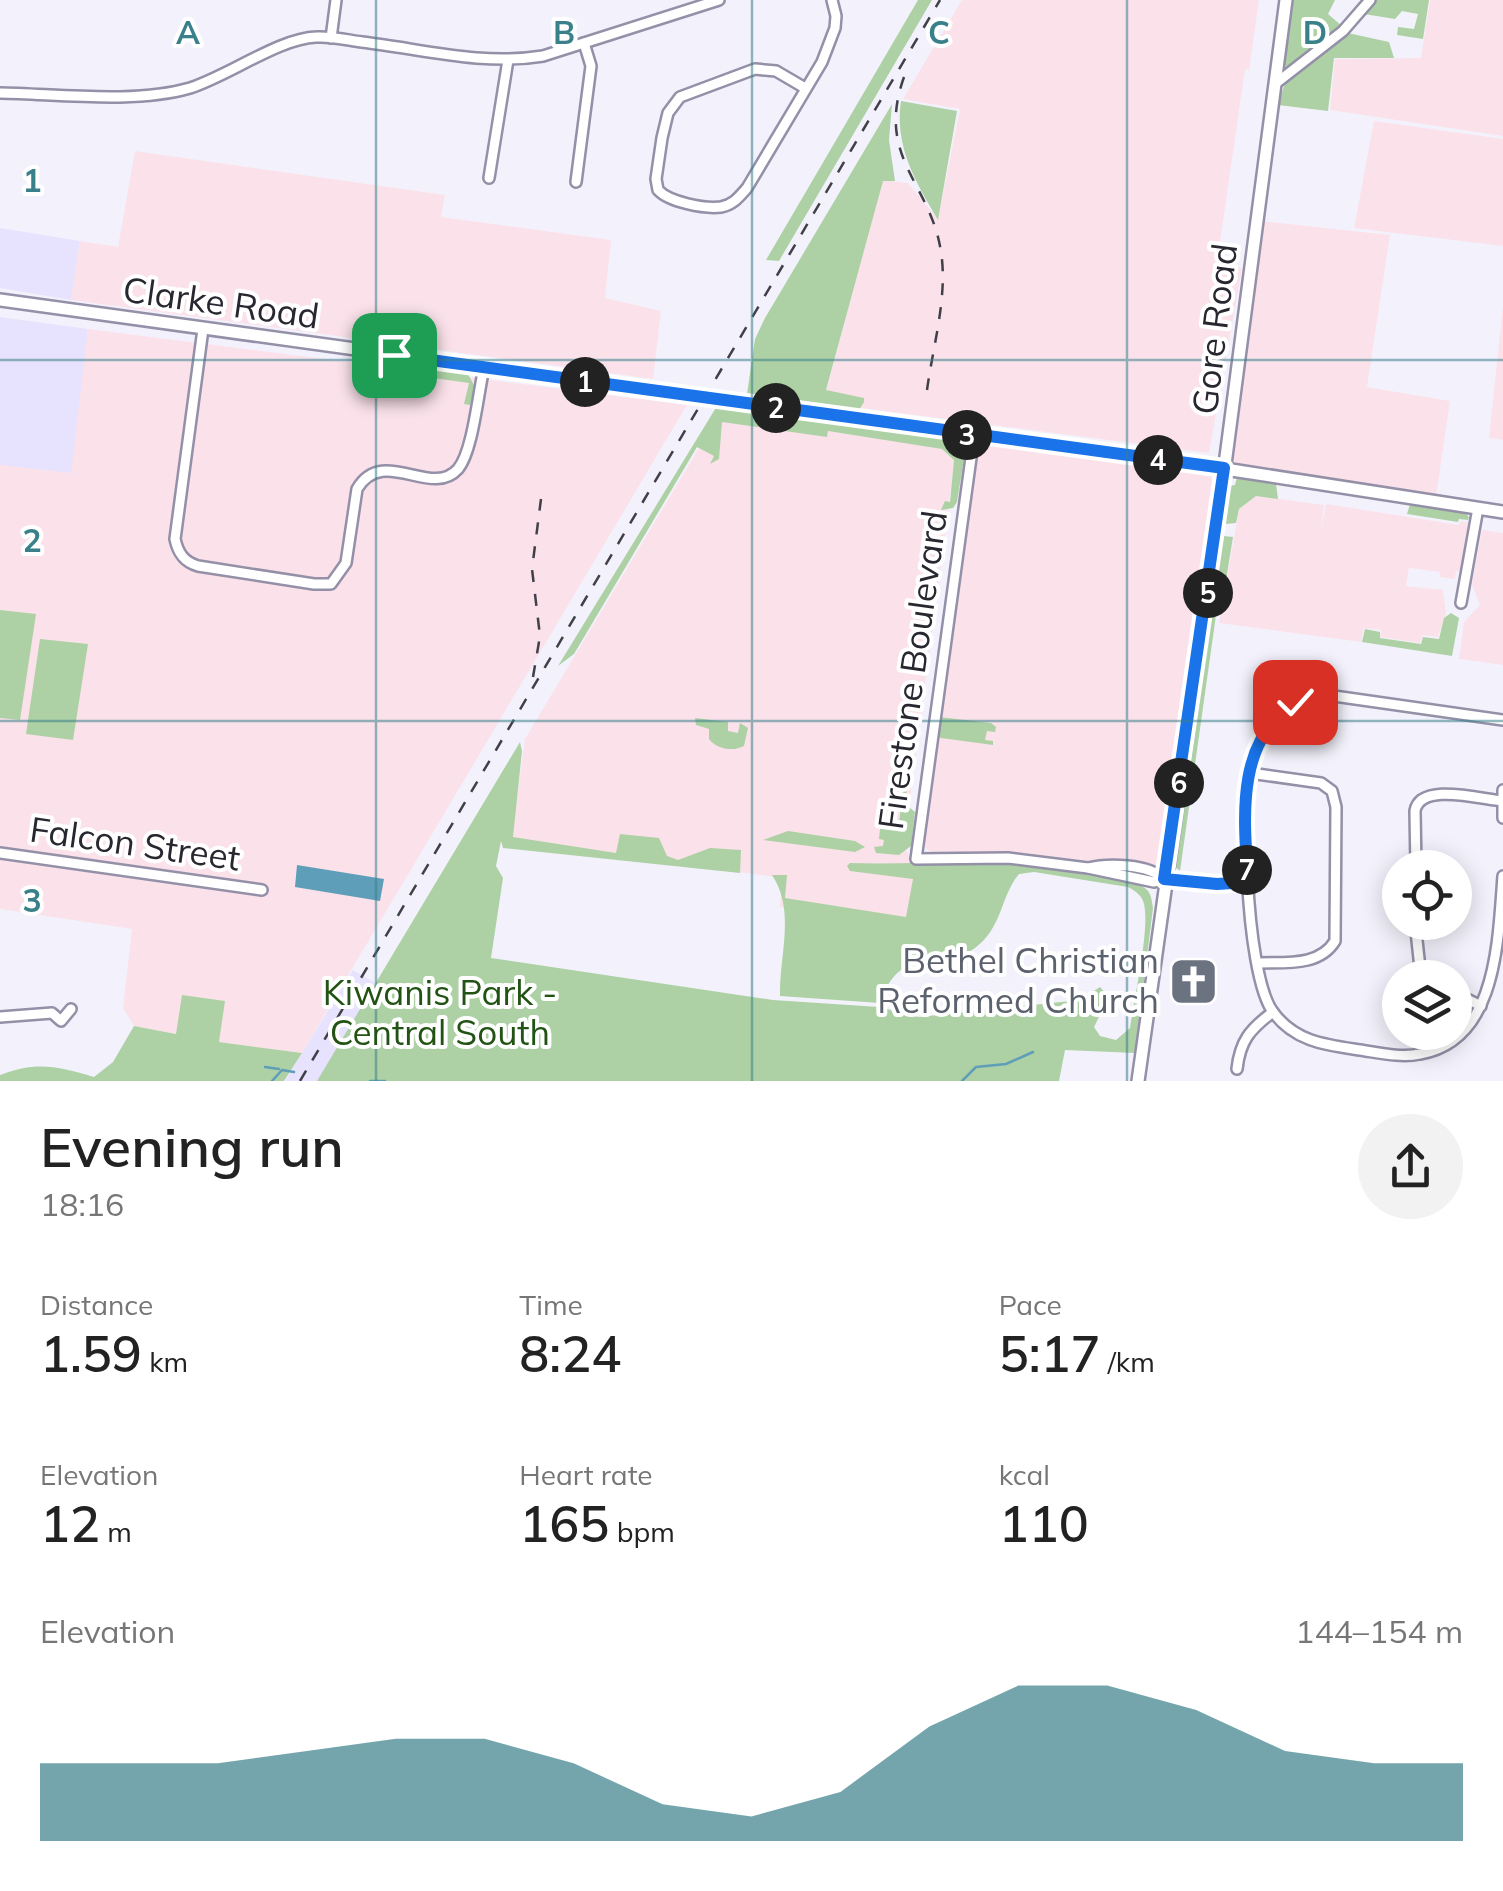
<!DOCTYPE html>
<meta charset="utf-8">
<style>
:root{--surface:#fff;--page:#f2f2f2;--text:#222;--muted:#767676;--accent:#3a808b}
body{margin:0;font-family:Mulish,sans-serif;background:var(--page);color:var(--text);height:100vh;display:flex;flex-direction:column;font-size:38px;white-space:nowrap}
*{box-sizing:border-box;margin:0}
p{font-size:32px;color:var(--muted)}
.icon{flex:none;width:55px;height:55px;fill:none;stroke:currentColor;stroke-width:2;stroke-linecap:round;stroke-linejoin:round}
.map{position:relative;height:1081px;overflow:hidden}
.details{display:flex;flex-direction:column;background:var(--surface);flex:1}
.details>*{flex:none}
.tools{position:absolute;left:1382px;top:850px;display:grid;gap:20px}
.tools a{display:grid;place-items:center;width:90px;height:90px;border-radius:50%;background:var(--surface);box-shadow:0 5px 25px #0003;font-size:50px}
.pin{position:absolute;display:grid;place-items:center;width:85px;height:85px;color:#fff;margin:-42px;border-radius:20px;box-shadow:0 5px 15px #0006}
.km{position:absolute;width:50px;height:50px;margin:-25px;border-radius:50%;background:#222;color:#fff;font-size:28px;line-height:50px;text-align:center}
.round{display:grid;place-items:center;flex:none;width:105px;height:105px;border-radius:52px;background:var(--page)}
.overview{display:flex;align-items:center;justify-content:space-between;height:170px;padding:0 40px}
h1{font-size:55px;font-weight:600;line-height:75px}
.stats{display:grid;grid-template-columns:repeat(3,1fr);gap:15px;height:170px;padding:10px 40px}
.stats div{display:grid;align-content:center}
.stats b{font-size:50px;font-weight:600}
.stats small{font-size:28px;font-weight:400}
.stats p{font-size:28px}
.chart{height:280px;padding:20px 40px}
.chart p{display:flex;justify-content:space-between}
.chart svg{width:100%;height:180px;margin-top:10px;fill:var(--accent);opacity:.7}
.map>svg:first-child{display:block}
.built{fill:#e7e2fd}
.industrial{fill:#fbe2ea}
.green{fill:#add1a4}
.water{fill:#5e9eb9}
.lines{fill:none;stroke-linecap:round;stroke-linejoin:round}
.stream{stroke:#5e9eb9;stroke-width:2.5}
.minor-casing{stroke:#9490a8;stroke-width:14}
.major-casing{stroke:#9490a8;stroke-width:16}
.minor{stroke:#fff;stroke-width:9}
.major{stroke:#fff;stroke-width:11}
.rail{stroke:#414049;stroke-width:2.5;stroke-dasharray:12 12;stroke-linecap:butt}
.route-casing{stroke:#fff;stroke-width:20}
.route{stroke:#1a73e8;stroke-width:12}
.grid{fill:none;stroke:#3a808b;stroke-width:2.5;stroke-opacity:0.55}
.labels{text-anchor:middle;stroke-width:8;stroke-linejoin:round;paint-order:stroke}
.street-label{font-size:35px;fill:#282730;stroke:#fff}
.worship-label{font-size:35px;fill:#5b616d;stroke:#fff;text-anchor:end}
.park-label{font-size:35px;fill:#225314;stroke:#fff}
.grid-label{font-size:32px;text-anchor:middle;font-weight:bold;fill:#3a808b;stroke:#fff;stroke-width:8;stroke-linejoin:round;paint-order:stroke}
</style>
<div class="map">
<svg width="1503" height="1081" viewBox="0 0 1503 1081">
<rect width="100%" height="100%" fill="#f3f2fc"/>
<g class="built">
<polygon points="0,228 80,241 71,300 0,288"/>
<polygon points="0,317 88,329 72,474 0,466"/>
<polygon points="353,970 377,984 339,1081 285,1081"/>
</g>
<g class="industrial">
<polygon points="962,0 1259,0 1249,70 1245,69 1217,263 1242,268 1209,453 861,408 826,391 883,180 908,183 938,219 960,109 903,99"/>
<polygon points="1430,0 1503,0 1503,136 1330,110 1335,59 1421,58"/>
<polygon points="1374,121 1503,139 1503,246 1354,228"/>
<polygon points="135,151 445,195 441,217 611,240 605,298 661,311 653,379 71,300 80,241 118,247"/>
<polygon points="1260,221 1390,235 1367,387 1450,401 1436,497 1235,463 1230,457"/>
<polygon points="1503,306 1503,440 1489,438"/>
<polygon points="88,329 687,405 302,1053 219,1042 224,1001 177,1034 134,1026 123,1008 132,929 0,909 0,465 71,473"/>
<polygon points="715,421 827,436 828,431 956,450 904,845 918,878 909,926 780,907 782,878 511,842 525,739"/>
<polygon points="978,442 1203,472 1212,477 1214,487 1157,867 1009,853 933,853 925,848 922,840"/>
<polygon points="1256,496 1324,505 1321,531 1326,504 1459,525 1460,521 1471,523 1463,572 1456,571 1455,579 1440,577 1440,572 1409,568 1406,586 1443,590 1446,614 1438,637 1423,635 1420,643 1380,637 1381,630 1364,628 1361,642 1219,623 1239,509"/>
<polygon points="1482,530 1503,533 1503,665 1459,659 1464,622 1480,605 1472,584"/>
</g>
<g class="green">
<polygon points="918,0 932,0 779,261 766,260"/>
<polygon points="1292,0 1335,0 1328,14 1342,26 1293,65 1286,67 1283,60"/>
<polygon points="1376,0 1429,0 1423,39 1397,35 1398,27 1414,29 1418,14 1402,11 1395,19 1364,14"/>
<polygon points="1348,33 1389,42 1394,58 1334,58 1328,111 1278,105 1285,83"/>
<path d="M 901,101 L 957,111 L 938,220 C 916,183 894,146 901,101 Z"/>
<polygon points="892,104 889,140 895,181 883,181 826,390 864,398 864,402 859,410 747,394 755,339 765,318"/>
<polygon points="400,366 468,374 475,387 470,405 464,404 469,383 398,373"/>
<polygon points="717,406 955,439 965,452 957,502 953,508 941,510 945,501 950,502 954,460 942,449 828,431 827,437 722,422 719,459 710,464 714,456 697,447 574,654 558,666"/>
<polygon points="1237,477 1276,484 1278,499 1256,496 1239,509 1236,523 1225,524 1228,486 1235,485"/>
<polygon points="1410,504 1463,511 1469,517 1468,520 1459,519 1458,522 1407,514"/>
<polygon points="1224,536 1233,537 1222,605 1218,605 1211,598"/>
<polygon points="0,610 36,614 20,720 0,718"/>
<polygon points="1451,613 1459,618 1452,656 1362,642 1365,629 1380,632 1380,638 1421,644 1423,637 1439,639 1444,618"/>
<polygon points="1216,615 1180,871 1173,865 1209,617"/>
<polygon points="40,639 88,644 73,740 26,734"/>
<polygon points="939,717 991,723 996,727 995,732 987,731 985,740 993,741 993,745 941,738 937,736"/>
<path d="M 695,718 L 728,722 L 728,731 L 738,733 L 740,723 L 748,728 L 744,746 C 733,752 716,749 709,739 L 709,729 L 696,725 Z"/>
<polygon points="911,730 914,738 905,804 915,812 911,846 899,855 876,853 874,847 883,846 884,840 879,839 880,829 898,830"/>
<path d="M 520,742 L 522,751 L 513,837 L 616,853 L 620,834 L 659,838 L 667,856 L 678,860 L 710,848 L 741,850 L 740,873 L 503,848 L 501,841 L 496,866 L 503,878 L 491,958 L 773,1000 L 879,1007 L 919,1017 L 1080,1000 L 1100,987 L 1109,997 L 1094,1027 L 1100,1036 L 1116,1040 L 1130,1028 C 1134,998 1150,930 1144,904 C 1142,895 1135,891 1128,887 L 1034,872 L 1019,874 C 1000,897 1003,927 975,948 C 931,979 903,940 880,1003 L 780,996 C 779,955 796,911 772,875 L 787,875 L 785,898 L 906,917 L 913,879 L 850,871 L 847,866 L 850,863 C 902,865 954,860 1006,863 C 1050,866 1093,876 1137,884 C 1150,889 1151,894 1153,908 L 1135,1053 L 1065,1050 L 1059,1081 L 317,1081 Z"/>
<polygon points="788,831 855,841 865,847 855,852 763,840"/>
<path d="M 182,995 L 225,1001 L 219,1042 L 302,1053 L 284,1081 L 0,1081 L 0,1075 C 36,1061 58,1066 94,1077 L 113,1062 L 134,1026 L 176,1034 Z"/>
</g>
<polygon class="water" points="297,865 384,879 380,901 295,887"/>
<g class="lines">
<g class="stream">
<polyline points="265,1067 279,1069"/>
<polyline points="272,1081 282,1070 294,1072"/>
<polyline points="370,1081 385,1081"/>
<polyline points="962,1081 976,1067 1006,1064 1033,1052"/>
</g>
<defs>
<g id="minor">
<polyline points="331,38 336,0"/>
<polyline points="1275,84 1343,31 1370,0"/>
<path d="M 805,88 L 776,71 L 755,69 L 680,97 L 668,113 L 662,138 L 656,179 L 658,190 C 669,202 704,209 721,207 C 733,205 739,197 747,188 L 822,62 L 835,28 L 836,16 L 832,0"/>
<path d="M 0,93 C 58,94 135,104 190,88 C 228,76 280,38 316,37 C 331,36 347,40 362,42 C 422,49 482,66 543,56 L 719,0"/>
<polyline points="489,178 508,60"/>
<polyline points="576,182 591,66 584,43"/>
<path d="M 203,329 L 175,539 C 178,553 184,562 198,566 L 314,584 L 331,584 L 346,563 L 357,489 C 383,445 431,499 458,469 C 473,451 478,393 484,368"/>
<path d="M 974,436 L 916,859 L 1008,858 L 1088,868 L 1154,882 C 1172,877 1222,884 1248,882"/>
<polyline points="1461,603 1478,508"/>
<polyline points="1281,711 1262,690 1263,681 1276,676 1282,680 1295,702"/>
<path d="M 1503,720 L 1320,694 C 1295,702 1273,712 1260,736 C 1237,779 1245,975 1273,1012 C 1295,1042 1326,1045 1360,1050 C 1380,1053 1401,1058 1420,1054 C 1498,1041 1498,938 1503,876"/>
<path d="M 1250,773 L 1321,783 L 1332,791 L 1336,807 L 1335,941 C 1319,967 1285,962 1258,963"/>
<polyline points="1503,790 1503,818"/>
<polyline points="0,853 262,890"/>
<path d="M 1088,868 C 1108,863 1149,864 1164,879"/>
<path d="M 1416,868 L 1415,811 C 1420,782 1480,799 1502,801"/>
<polyline points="1415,922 1420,968 1430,978"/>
<polyline points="1455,993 1481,1006"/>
<polyline points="0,1017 52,1013 61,1021 71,1009"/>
<path d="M 1237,1069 C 1240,1041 1250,1029 1273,1012"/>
</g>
<g id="major">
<polyline points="0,300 1225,469 1503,512"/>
<polyline points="1138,1081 1221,495 1286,0"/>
</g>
</defs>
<use href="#minor" class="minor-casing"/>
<use href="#major" class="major-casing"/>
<use href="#minor" class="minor"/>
<use href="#major" class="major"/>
<g class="rail">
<path d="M 904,77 C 875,158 931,183 941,252 C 948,296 933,346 927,390"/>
<polyline points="533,677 540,636 532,569 541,499"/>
<polyline points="300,1081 940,0"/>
</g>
</g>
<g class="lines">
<defs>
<path id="route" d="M 394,355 L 1224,468 L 1164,879 L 1217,884 L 1248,882 C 1244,818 1235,742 1295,702"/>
</defs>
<use href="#route" class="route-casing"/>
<use href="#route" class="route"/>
</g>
<path class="grid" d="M 376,0 L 376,1081M 752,0 L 752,1081M 1127,0 L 1127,1081M 0,360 L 1503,360M 0,721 L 1503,721"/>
<defs>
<symbol id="church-square" viewBox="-11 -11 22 22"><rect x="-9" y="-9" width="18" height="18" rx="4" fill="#6b7280" stroke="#fff"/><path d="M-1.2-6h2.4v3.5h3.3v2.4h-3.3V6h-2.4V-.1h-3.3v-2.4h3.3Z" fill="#fff"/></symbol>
</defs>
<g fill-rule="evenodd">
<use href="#church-square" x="1166" y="954" width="55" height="55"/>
</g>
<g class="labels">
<g class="street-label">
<text transform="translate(221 303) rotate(8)" y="12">Clarke Road</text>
<text transform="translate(1215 329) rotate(-83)" y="12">Gore Road</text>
<text transform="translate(913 670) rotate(-82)" y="12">Firestone Boulevard</text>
<text transform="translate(135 844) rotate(8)" y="12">Falcon Street</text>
</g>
<g class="worship-label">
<text x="1159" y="973">Bethel Christian<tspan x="1159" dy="40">Reformed Church</tspan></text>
</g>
<g class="park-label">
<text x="440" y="1005">Kiwanis Park -<tspan x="440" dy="40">Central South</tspan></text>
</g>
</g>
<g class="grid-label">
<text x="188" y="44">A</text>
<text x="564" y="44">B</text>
<text x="939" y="44">C</text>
<text x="1315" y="44">D</text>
<text x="32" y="192">1</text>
<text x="32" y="552">2</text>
<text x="32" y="912">3</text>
</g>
</svg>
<div class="tools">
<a><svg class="icon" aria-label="locate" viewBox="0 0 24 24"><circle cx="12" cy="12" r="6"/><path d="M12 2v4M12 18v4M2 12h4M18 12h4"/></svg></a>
<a><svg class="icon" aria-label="layers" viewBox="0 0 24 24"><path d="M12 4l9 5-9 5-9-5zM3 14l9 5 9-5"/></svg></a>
</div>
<div class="pin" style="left:394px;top:355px;background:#1e9e55"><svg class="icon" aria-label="arrive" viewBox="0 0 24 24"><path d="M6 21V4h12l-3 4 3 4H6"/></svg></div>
<div class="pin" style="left:1295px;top:702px;background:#d93025"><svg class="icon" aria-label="check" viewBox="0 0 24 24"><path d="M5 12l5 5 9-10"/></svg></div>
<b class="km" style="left:585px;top:382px">1</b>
<b class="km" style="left:776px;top:408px">2</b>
<b class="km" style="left:967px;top:435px">3</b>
<b class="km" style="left:1158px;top:460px">4</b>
<b class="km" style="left:1208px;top:593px">5</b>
<b class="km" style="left:1179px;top:783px">6</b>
<b class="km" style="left:1247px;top:870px">7</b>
</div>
<section class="details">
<div class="overview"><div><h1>Evening run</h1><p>18:16</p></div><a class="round"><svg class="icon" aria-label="share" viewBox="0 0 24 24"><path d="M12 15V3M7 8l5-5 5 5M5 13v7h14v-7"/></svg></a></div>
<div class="stats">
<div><p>Distance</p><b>1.59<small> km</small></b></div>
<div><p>Time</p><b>8:24</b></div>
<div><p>Pace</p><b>5:17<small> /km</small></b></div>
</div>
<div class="stats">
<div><p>Elevation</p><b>12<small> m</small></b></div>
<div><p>Heart rate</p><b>165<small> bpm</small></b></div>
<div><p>kcal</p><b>110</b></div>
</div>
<div class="chart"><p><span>Elevation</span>144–154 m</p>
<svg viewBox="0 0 160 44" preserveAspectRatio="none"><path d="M0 44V25L10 25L20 25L30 22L40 19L50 19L60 25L70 35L80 38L90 32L100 16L110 6L120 6L130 12L140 22L150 25L160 25V44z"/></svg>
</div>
</section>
